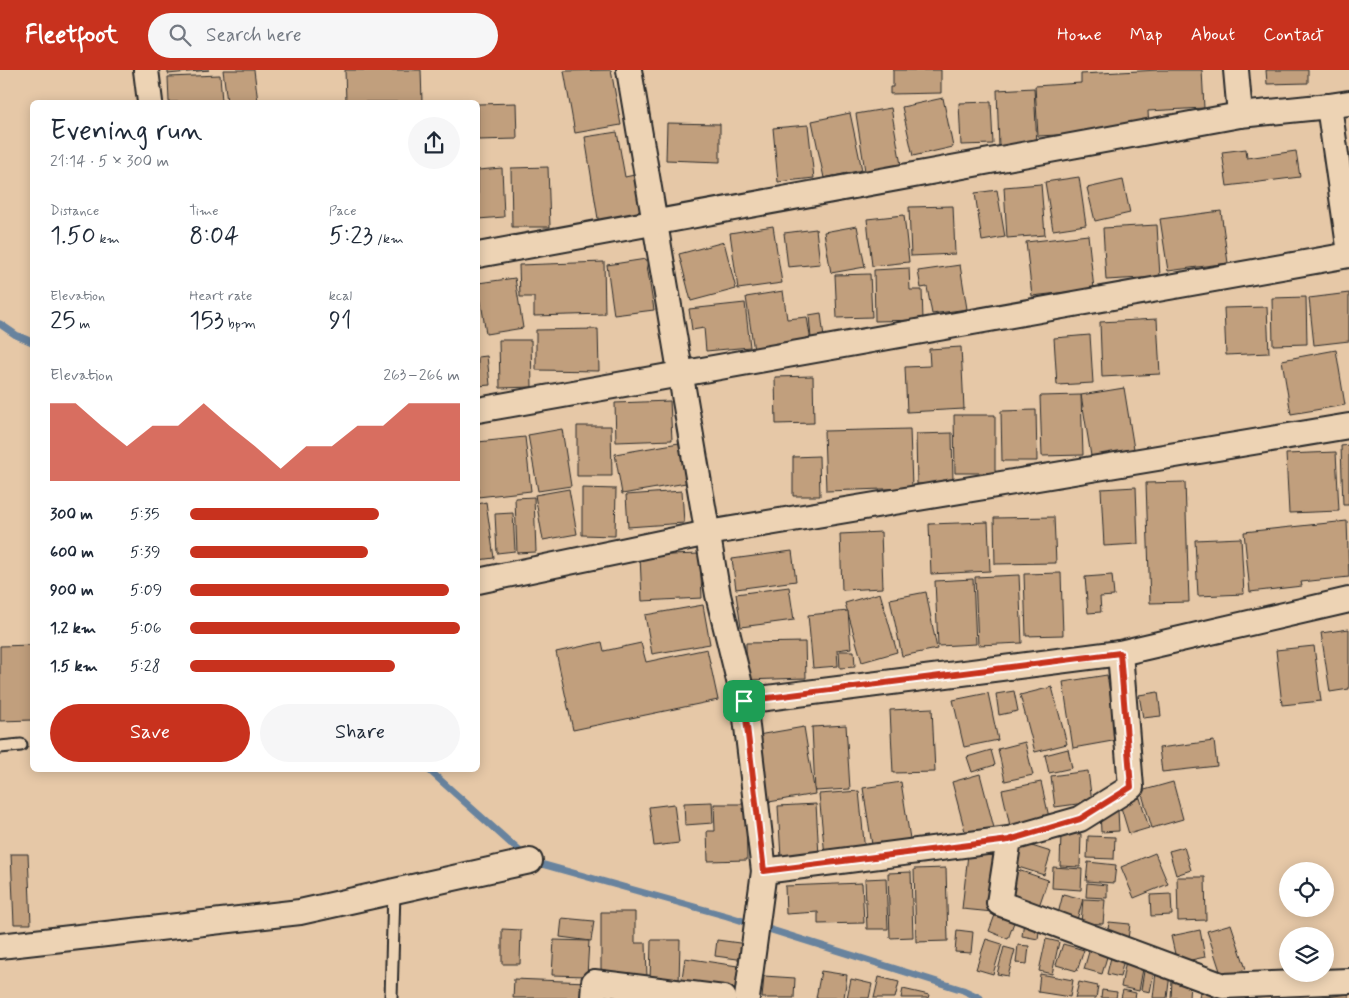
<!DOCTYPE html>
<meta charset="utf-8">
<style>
:root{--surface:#fff;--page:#f6f6f7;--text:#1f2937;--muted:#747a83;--accent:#c8321e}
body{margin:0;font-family:Mynerve,sans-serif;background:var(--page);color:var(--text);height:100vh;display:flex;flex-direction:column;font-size:19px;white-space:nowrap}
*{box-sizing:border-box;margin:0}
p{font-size:16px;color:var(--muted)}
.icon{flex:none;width:28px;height:28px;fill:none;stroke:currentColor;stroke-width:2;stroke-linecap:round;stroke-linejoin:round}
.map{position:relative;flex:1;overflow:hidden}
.sheet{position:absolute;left:30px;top:30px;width:450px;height:672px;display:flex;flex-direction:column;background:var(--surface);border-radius:8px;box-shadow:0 2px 12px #0003}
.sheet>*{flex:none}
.buttons{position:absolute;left:1279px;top:792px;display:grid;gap:10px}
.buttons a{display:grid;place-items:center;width:55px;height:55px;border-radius:50%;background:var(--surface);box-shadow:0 2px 12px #0003;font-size:25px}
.pin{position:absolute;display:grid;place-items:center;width:42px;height:42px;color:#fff;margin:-21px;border-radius:10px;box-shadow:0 2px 8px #0006}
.round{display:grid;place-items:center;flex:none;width:52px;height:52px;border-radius:26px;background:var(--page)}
.headline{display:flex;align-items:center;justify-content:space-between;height:85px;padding:0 20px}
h1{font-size:28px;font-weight:600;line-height:38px}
.stats{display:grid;grid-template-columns:repeat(3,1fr);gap:8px;height:85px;padding:5px 20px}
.stats div{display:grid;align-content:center}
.stats b{font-size:25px;font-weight:600}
.stats small{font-size:14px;font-weight:400}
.stats p{font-size:14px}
.chart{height:140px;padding:10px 20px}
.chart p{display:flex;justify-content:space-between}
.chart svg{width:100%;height:90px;margin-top:5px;fill:var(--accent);opacity:.7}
.button{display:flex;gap:10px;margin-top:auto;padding:10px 20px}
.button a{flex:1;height:58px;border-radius:30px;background:var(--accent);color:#fff;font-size:20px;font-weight:600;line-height:58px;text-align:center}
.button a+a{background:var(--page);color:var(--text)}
ul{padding:0 20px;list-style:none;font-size:16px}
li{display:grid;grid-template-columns:80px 60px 1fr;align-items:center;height:38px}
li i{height:12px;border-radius:6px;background:var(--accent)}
header{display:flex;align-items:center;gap:30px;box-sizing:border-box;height:70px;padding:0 25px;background:var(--accent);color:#fff}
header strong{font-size:24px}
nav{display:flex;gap:28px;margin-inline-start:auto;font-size:18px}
.search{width:350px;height:45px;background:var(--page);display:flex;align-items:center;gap:12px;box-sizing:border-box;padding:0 18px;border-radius:28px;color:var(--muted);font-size:19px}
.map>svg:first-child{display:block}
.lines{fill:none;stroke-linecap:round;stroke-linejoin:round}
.stream{stroke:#68839e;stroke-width:7}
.building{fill:#c19f7d;stroke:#2b2b2b}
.lane-casing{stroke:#2b2b2b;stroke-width:15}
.street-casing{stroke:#2b2b2b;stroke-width:28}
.lane{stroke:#edd3b4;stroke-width:11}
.street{stroke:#edd3b4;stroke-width:24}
.route-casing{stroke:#fff;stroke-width:10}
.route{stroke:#c8321e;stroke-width:6}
</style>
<header>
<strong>Fleetfoot</strong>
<div class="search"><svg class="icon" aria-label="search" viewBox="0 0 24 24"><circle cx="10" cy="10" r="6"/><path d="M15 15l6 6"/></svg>Search here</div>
<nav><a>Home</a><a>Map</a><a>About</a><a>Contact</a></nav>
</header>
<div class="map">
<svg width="1349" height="928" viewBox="0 0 1349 928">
<rect width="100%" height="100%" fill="#e6c8a7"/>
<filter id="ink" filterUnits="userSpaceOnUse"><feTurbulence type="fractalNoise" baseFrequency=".02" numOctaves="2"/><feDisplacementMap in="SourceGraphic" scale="10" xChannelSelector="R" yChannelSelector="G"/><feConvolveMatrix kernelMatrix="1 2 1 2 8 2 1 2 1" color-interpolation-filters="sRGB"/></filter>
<g filter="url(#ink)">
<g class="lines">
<g class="stream">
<polyline points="0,254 16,265 32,272"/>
<polyline points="429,700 525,786"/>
<polyline points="534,792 727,846 963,920 980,928"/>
</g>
</g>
<g class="building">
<polygon points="168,0 209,0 168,4"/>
<polygon points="223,0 254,0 258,32 227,32"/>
<polygon points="345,0 421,0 422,32 346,32"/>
<polygon points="611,0 621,55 575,63 564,1"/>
<polygon points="893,0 941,0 941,23 890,24 890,17 893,17"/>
<polygon points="1159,0 1202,0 1204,38 1148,41 1149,60 1038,66 1035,16 1081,13 1081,4"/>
<polygon points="1266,0 1308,0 1308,13 1267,14"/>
<polygon points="220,5 222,32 169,32 168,7"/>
<polygon points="1034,18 1037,75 999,77 997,20"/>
<polygon points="943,28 953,77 913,86 902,37"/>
<polygon points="991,32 993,74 961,75 959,33"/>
<polygon points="516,33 517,69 478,70 478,34"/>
<polygon points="891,38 901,95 865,101 856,44"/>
<polygon points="850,43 862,100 824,108 812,51"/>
<polygon points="667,53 720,54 720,92 666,90"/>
<polygon points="808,55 814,108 778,112 773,58"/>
<polygon points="617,62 625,107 639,104 646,148 599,155 585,67"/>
<polygon points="1246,79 1247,88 1296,81 1300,107 1227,116 1222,82"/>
<polygon points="548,97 550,157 512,157 511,98"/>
<polygon points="502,98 504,147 478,149 478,100"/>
<polygon points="1079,107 1086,155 1053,160 1045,112"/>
<polygon points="1123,110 1130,143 1095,151 1087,118"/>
<polygon points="1041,114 1045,165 1007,168 1004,117"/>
<polygon points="997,120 1005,167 982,171 975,123"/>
<polygon points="953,136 955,184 911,186 909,137"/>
<polygon points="1221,141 1228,193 1168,201 1160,149"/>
<polygon points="904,145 909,192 872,196 867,149"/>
<polygon points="1157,155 1160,207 1106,210 1103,158"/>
<polygon points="773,156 782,213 738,219 730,163"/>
<polygon points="857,156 865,197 831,203 824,162"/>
<polygon points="816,159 820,194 788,197 784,163"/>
<polygon points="1088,165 1094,219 1032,226 1026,172"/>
<polygon points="724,172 736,219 691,231 679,184"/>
<polygon points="646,189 654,240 614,245 607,195"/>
<polygon points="604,192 605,244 534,246 534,227 520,227 519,195"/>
<polygon points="960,195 967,239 932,244 927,217 921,218 918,201"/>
<polygon points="909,198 910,220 922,220 923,250 875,251 874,200"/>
<polygon points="870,204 872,247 837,248 835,205"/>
<polygon points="515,208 523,258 486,264 478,213"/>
<polygon points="783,221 787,249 807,247 811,272 754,281 746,227"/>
<polygon points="1349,223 1349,271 1314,275 1309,228"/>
<polygon points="1306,227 1307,274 1273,275 1272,228"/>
<polygon points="745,233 750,277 706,281 704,258 692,260 689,239"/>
<polygon points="1267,237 1269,283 1226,285 1224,238"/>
<polygon points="821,243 824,268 811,269 809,245"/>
<polygon points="1157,249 1160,304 1102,307 1100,252"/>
<polygon points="598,259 599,301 536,300 536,260"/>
<polygon points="1090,265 1093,313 1057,315 1054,268"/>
<polygon points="499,270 531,270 532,317 500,318"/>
<polygon points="961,277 964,339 907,342 905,297 930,296 929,279"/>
<polygon points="1336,280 1345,335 1291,344 1282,290"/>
<polygon points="487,286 490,315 478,316 478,287"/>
<polygon points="813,306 814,353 776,354 775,307"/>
<polygon points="1124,318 1134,379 1091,386 1081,325"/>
<polygon points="1081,325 1083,385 1042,386 1040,326"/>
<polygon points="670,331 672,370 616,372 615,333"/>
<polygon points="1036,340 1037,391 1002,391 1001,341"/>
<polygon points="954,345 995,345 995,403 955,403"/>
<polygon points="577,356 611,356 612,406 577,406"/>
<polygon points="562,359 571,416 538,421 528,365"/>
<polygon points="910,359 912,418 826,421 824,361"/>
<polygon points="952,363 953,413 917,414 916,364"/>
<polygon points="525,367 531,421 478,427 478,372"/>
<polygon points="679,373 686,413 622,424 615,384"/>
<polygon points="1349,375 1349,435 1343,435 1341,376"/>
<polygon points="1336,382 1339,441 1289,443 1286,384"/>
<polygon points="819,386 820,426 793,426 793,387"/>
<polygon points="1185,412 1189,532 1150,533 1146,413"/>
<polygon points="1136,417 1138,474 1104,476 1101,419"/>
<polygon points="582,418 616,419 615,466 582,465"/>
<polygon points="569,419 577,464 543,470 535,425"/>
<polygon points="682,421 684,453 628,457 626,425"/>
<polygon points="534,427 536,482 517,483 515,428"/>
<polygon points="486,432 494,488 478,490 478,434"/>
<polygon points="513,443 515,481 497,483 495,444"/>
<polygon points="1054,447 1056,493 995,494 994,448"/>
<polygon points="1347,451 1349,507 1301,512 1302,516 1250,522 1244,462"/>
<polygon points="988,452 990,501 931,504 929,454"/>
<polygon points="881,462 883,518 842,520 840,464"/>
<polygon points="1241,468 1244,524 1198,526 1195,470"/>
<polygon points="792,481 796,511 736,519 732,489"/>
<polygon points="700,484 702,528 642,531 640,486"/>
<polygon points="1061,503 1063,565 1026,566 1024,504"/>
<polygon points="1019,505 1022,573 978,575 975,507"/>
<polygon points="1112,505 1114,526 1100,527 1101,542 1088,543 1085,507"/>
<polygon points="973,509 976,574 938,576 935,511"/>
<polygon points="789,517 794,550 741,557 736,524"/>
<polygon points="926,522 937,579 902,586 890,529"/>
<polygon points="880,523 897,582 862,592 845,533"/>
<polygon points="703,535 710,574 652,584 645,545"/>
<polygon points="848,541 851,578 837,580 838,596 813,598 808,545"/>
<polygon points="1349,559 1349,619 1330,622 1321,563"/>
<polygon points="602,572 604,581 641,573 646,592 707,579 718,630 573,660 556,582"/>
<polygon points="805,572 806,608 746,610 746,573"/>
<polygon points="32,575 32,650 0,651 0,576"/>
<polygon points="1314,576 1321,631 1282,635 1276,580"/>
<polygon points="839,581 854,581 855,597 840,598"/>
<polygon points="1107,605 1118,670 1073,678 1063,612"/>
<polygon points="1052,617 1067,674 1035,682 1020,625"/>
<polygon points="1014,621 1018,641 999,645 996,624"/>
<polygon points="1158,622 1161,646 1143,648 1139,625"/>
<polygon points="988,623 998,670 964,677 953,630"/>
<polygon points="932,638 935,702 893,703 890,640"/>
<polygon points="846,655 850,719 815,721 812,657"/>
<polygon points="804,657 815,724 769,732 758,665"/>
<polygon points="1214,671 1217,696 1162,702 1159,678"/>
<polygon points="1025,672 1033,705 1005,711 998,679"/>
<polygon points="1068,679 1072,698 1049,703 1045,685"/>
<polygon points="991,680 995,695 972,702 967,687"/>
<polygon points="1088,701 1092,732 1055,737 1051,706"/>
<polygon points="980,704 994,758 966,765 952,712"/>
<polygon points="901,712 911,775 873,781 863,718"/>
<polygon points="1041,712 1049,747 1010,756 1002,720"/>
<polygon points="1173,712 1183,749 1152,758 1141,721"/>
<polygon points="859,721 865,782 825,786 819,724"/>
<polygon points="1140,728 1149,758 1129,764 1120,734"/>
<polygon points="712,732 713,753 685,755 684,733"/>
<polygon points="674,734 679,773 654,776 649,737"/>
<polygon points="714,734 746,734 747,790 708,791 707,761 715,761"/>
<polygon points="816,734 819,786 781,788 778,736"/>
<polygon points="1118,740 1119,761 1101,762 1100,741"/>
<polygon points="1061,763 1081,764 1080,797 1060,796"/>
<polygon points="1088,766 1115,767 1114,789 1087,788"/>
<polygon points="1022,773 1051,782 1044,805 1015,796"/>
<polygon points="1184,777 1191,800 1176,805 1169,781"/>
<polygon points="1155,783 1168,814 1134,828 1121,797"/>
<polygon points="11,784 28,784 31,854 14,854"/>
<polygon points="968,784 998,786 993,842 962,839"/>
<polygon points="1088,792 1116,795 1114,813 1086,811"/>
<polygon points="1053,797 1082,799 1081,820 1052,818"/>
<polygon points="946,798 948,871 916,872 914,799"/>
<polygon points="1015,799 1048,810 1038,839 1006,829"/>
<polygon points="911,802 913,867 890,868 888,803"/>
<polygon points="1177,807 1205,807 1206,850 1178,851"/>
<polygon points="886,808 888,859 867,859 865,809"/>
<polygon points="862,813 864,853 818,854 818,842 786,844 785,816"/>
<polygon points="1087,813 1107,815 1107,828 1086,827"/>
<polygon points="1063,824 1083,829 1076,853 1057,848"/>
<polygon points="1171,824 1172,845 1151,846 1150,825"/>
<polygon points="1083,829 1105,830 1103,854 1081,853"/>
<polygon points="998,837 1017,844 1008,869 989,861"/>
<polygon points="601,842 635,842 635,873 646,873 647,909 601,909"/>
<polygon points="562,848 594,851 591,871 560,867"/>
<polygon points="1024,851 1040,854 1038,869 1022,866"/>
<polygon points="1109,852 1130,854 1128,869 1107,867"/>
<polygon points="1231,854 1246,899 1222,907 1207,861"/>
<polygon points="502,859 521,860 520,894 502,894"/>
<polygon points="957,860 973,862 971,883 955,882"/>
<polygon points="1200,860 1205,887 1177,893 1171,866"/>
<polygon points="986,869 1002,874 993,904 976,899"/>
<polygon points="1046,869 1059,872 1052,904 1039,901"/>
<polygon points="554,870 589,871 587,906 552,905"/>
<polygon points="651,870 680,870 679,914 650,913"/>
<polygon points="717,870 747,874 745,890 715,886"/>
<polygon points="1063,874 1084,880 1077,901 1056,895"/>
<polygon points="1018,875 1029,876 1027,894 1016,893"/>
<polygon points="1091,875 1109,880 1102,904 1084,899"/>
<polygon points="1004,877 1015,880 1008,906 997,904"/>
<polygon points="1112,883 1125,885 1120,907 1107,904"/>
<polygon points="685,888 744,897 740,924 681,915"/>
<polygon points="1126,890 1144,893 1139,921 1121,917"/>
<polygon points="1145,895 1155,897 1150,922 1141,920"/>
<polygon points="821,901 847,905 844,928 816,928"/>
<polygon points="1156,902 1170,904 1167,928 1153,928"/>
<polygon points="1040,904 1073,910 1070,927 1038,922"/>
<polygon points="764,906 795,908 794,928 762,928"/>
<polygon points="879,907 899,912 895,928 874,928"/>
<polygon points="514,909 587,912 586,928 513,928"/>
<polygon points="851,909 872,914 869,928 847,928"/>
<polygon points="1172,910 1190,912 1189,928 1171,928"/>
<polygon points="1079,912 1098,916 1096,928 1075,928"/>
<polygon points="1201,917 1215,920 1213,928 1199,928"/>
<polygon points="903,919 929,925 928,928 901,928"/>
<polygon points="1102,920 1117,922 1116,928 1101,928"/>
<polygon points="1123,920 1136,923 1135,928 1121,928"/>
<polygon points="1349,924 1349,928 1318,928"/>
</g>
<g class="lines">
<defs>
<g id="lane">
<polyline points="0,677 21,675"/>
<polyline points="391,928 394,821"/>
</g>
<g id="street">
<polyline points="146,0 150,32"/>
<polyline points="629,0 718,525 744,631 764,801 1009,769 1080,749 1131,717 1120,583 1349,530"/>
<polyline points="1236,0 1240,45"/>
<polyline points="1329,36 1349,33"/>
<polyline points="478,185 1240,45 1329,36 1349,176"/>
<polyline points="478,340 1349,185"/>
<polyline points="478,511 708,463 1349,356"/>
<polyline points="744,631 1120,583"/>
<polyline points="1009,769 999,833 1223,916 1349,911"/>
<polyline points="0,876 300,842 530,791"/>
<polyline points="593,928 594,912 724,928"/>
<polyline points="747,928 764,801"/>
</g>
</defs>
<use href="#lane" class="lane-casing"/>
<use href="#street" class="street-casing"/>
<use href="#lane" class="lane"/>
<use href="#street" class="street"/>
</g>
</g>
<g class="lines" filter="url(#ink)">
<defs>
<polygon id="route" points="1120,583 1131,717 1080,749 1009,770 764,801 744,631"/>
</defs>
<use href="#route" class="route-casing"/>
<use href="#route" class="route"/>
</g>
</svg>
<div class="buttons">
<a><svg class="icon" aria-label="locate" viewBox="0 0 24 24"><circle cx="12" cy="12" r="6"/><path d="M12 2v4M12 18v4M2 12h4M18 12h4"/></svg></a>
<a><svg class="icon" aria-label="layers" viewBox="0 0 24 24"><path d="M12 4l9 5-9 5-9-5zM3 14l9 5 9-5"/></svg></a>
</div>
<div class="pin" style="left:744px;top:631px;background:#1e9e55"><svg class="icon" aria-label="arrive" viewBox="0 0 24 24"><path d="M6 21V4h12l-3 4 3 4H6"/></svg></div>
<section class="sheet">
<div class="headline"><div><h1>Evening run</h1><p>21:14 · 5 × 300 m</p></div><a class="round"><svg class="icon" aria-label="share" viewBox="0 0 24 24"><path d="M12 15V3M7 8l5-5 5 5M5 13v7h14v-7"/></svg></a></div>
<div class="stats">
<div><p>Distance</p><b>1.50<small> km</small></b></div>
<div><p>Time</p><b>8:04</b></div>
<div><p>Pace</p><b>5:23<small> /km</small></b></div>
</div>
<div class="stats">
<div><p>Elevation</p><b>25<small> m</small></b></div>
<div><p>Heart rate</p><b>153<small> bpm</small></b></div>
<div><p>kcal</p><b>91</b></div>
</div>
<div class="chart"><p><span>Elevation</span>263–266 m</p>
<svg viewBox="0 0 160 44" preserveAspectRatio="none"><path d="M0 44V6L10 6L20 17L30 27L40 17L50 17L60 6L70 17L80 27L90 38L100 27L110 27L120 17L130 17L140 6L150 6L160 6V44z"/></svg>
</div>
<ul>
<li><b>300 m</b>5:35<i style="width:70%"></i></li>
<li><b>600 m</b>5:39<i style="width:66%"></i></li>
<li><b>900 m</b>5:09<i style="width:96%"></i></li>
<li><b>1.2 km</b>5:06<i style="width:100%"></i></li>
<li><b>1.5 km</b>5:28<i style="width:76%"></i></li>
</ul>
<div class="button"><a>Save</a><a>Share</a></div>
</section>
</div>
